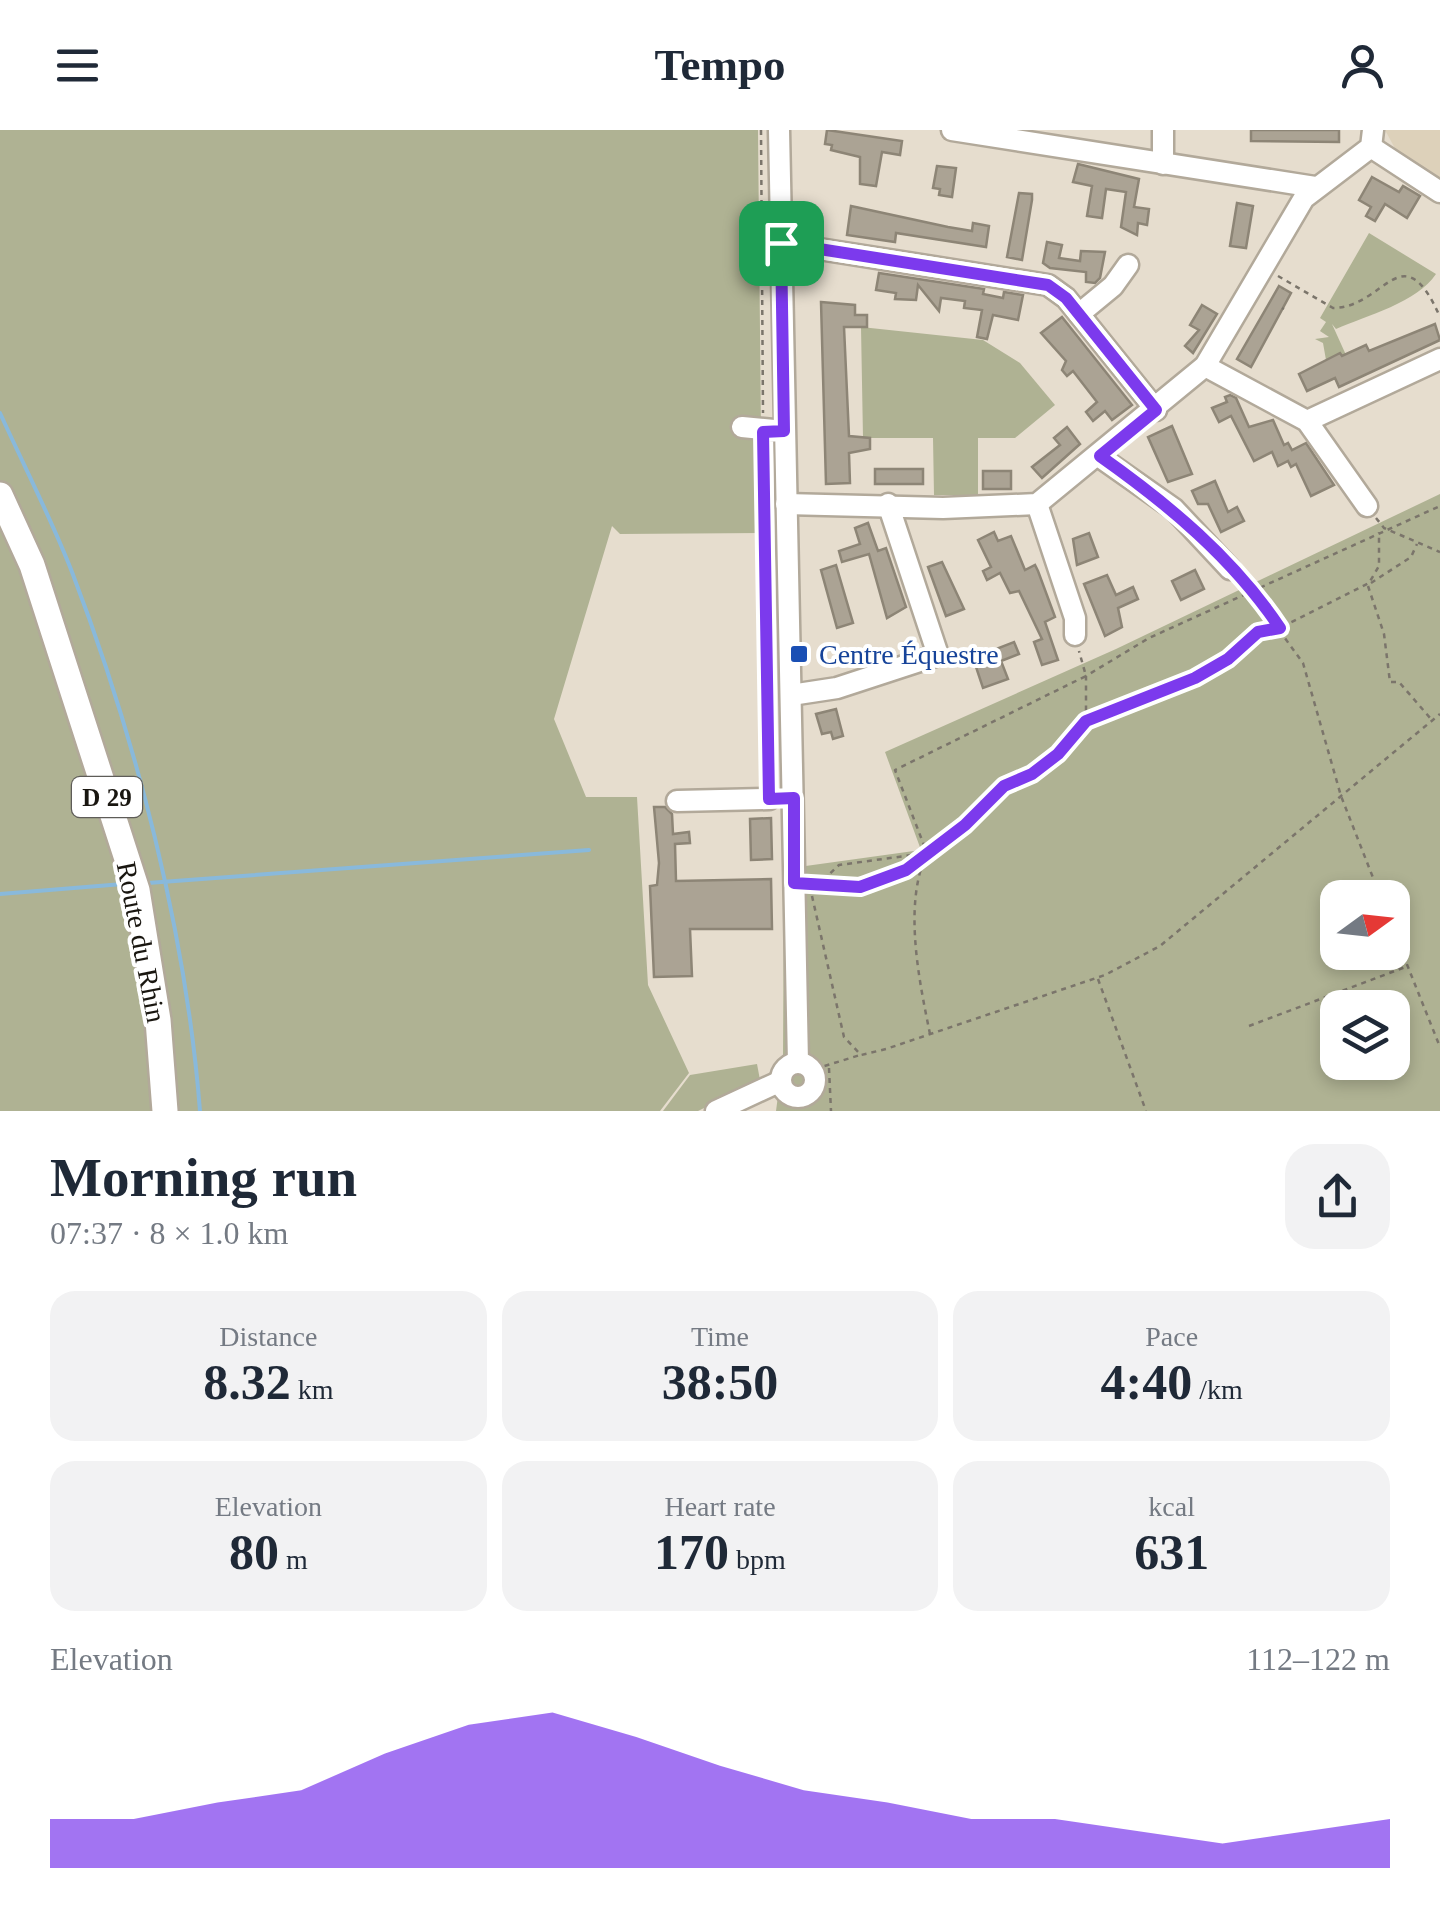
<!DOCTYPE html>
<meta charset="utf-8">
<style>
:root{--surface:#fff;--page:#f2f2f3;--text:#1f2937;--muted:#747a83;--accent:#7c3aed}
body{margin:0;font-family:"Times New Roman",serif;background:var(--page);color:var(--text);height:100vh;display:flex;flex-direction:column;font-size:38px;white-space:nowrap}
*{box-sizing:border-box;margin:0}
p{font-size:32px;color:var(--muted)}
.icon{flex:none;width:55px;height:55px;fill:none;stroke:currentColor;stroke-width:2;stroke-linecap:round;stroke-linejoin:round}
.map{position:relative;height:981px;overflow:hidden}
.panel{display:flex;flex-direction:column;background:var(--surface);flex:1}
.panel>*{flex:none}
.needle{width:65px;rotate:75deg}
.fabs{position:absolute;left:1320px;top:750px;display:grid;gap:20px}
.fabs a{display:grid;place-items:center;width:90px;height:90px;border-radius:20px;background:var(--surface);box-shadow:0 5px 15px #0003;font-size:50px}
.pin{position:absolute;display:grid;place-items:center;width:85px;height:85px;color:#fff;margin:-42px;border-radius:20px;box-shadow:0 5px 15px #0006}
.round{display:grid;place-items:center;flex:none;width:105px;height:105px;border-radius:30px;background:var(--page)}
.summary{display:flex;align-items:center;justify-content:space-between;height:170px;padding:0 50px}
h1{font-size:55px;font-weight:600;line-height:75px}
.stats{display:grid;grid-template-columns:repeat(3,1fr);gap:15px;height:170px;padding:10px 50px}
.stats div{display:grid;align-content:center;border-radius:25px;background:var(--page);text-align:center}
.stats b{font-size:50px;font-weight:600}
.stats small{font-size:28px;font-weight:400}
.stats p{font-size:28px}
.chart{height:280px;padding:20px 50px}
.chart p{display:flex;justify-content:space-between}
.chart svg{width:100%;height:180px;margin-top:10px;fill:var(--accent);opacity:.7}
header{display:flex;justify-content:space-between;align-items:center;height:130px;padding:0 50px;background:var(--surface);font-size:45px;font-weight:600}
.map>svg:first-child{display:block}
.built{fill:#ddd1ba}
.green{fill:#afb293;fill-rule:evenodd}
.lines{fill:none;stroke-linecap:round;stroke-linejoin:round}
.stream{stroke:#89b9db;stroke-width:4}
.building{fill:#aba394;stroke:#8d8576;stroke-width:2.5}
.minor-casing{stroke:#b2a99a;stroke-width:25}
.major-casing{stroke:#b2a99a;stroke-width:30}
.path{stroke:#7b756b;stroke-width:2.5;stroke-dasharray:5 5;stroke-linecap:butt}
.minor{stroke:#fff;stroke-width:20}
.major{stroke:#fff;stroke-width:25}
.route-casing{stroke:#fff;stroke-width:20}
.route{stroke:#7c3aed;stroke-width:12}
.transit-dot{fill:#1a4fb4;stroke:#fff;stroke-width:4}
.labels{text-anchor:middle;stroke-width:8;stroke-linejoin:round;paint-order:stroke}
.shield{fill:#fff;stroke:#5e5c58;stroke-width:2.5}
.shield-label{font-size:25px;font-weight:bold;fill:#191610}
.transit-label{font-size:28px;fill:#164399;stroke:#fff;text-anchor:start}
.street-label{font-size:28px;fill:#191610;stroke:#fff}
</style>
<header><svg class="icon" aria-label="menu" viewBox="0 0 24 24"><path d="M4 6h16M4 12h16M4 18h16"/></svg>Tempo<svg class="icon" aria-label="person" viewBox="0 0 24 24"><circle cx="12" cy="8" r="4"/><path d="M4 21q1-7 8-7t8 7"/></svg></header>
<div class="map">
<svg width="1440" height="981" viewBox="0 0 1440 981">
<rect width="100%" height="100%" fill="#e6ddce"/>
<polygon class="built" points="1385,0 1440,0 1440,53 1398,24"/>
<g class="green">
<polygon points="0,0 758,0 762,403 620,404 612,396 554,589 586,667 637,667 648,855 689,943 660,981 0,981"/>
<path d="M 1369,103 L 1436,144 C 1418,172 1366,186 1336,199 L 1332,194 L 1346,225 L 1326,230 L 1323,213 L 1315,209 L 1329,207 L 1320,201 L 1326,192 L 1320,188 Z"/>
<polygon points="861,197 983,210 1020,233 1055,275 1015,308 978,308 978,365 934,365 933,308 863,308"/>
<path d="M 1440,364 L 1440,981 L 776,981 L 783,928 L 784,739 L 921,720 L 885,622 L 1116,519 ZM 1338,768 L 1392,768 L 1392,822 L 1338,822 ZM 1338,878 L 1392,878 L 1392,932 L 1338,932 Z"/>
<polygon points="757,934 760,950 698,981 663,981 690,945"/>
</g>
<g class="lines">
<g class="stream">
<path d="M 0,283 C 24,336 51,388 72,442 C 136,609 186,802 200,981"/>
<polyline points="148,753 589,720"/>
<polyline points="0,764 123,754"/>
</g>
</g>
<g class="building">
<polygon points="827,0 902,11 900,25 882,22 876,56 860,54 860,27 831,20 832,15 825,14"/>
<polygon points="1251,0 1339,0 1339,12 1251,11"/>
<polygon points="1078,34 1139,49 1134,77 1149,79 1147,95 1138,93 1137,105 1121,97 1126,62 1106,59 1102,88 1087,86 1092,56 1073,52"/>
<polygon points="937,36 956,38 952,67 939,65 940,59 933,58"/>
<polygon points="1372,47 1399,62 1403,56 1420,66 1407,88 1385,74 1375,91 1366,86 1371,77 1359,70"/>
<polygon points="1019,63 1032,64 1032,70 1022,130 1007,127"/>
<polygon points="1237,73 1253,76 1246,118 1230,116"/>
<polygon points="851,76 948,97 972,101 973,93 989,96 986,117 896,103 895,112 847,105"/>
<polygon points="1047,112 1062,115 1059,128 1080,131 1081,121 1105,122 1100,148 1095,153 1086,152 1086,142 1050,138 1043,133"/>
<polygon points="879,143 984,159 983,164 1003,168 1004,162 1023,165 1018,190 993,185 987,209 977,207 982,180 964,178 965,171 941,168 939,181 918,155 916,170 895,169 896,163 876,160"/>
<polygon points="1279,156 1291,163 1251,237 1237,229"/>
<polygon points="821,172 855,175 855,185 867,185 867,197 844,197 849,306 870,308 870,319 849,323 850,353 826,354"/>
<polygon points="1202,175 1217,184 1193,223 1185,216 1199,200 1190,195"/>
<polygon points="1062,187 1132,275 1112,290 1105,281 1093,291 1086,282 1097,272 1073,241 1067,246 1062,240 1066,231 1041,203"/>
<polygon points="1435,194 1440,210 1339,257 1335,248 1307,261 1299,244 1340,223 1342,226 1366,215 1369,221"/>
<polygon points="1230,265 1236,268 1249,297 1273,290 1284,315 1288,313 1292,320 1306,313 1334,355 1311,366 1296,334 1291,337 1288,331 1278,336 1272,322 1254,331 1231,286 1219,292 1212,278 1227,272 1225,267"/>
<polygon points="1172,296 1192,344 1168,352 1148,307"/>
<polygon points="1067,297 1080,314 1042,348 1032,337 1060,315 1054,308"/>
<rect x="875" y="339" width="48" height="15"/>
<rect x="983" y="341" width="28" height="18"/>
<polygon points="1215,351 1228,382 1237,377 1244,391 1221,402 1208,374 1198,374 1192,361"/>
<polygon points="868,393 878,421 886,418 906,477 887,488 869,424 842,432 839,421 860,414 855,398"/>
<polygon points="994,402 998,411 1011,406 1025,440 1035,435 1038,441 1055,487 1045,492 1058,530 1042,535 1034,512 1042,509 1019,461 1010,463 1000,443 987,450 983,441 991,437 978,410"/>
<polygon points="1089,403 1098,427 1077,435 1073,409"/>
<polygon points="942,432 964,479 946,486 928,437"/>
<polygon points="836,435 853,493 837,498 821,440"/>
<polygon points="1195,440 1204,459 1181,470 1172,451"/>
<polygon points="1107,445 1116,465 1133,457 1138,469 1118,478 1122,497 1105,506 1084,454"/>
<polygon points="1014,512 1019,524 1001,531 1008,549 983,558 973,528"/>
<polygon points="836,579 843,606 833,609 831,602 822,604 816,584"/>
<polygon points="654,677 665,677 672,684 673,704 689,702 690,713 675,714 676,751 771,749 772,799 690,799 692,846 654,847 650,756 657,755 659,733"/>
<polygon points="771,688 772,729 751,730 750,689"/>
</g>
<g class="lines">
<defs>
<g id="minor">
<polyline points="779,0 798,933"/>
<polyline points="952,0 1315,57"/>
<polyline points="1371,17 1440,62"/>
<polyline points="1163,34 1163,0"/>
<polyline points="781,113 1048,155 1066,168 1156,280"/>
<polyline points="1079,184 1113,156 1128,135"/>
<polyline points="1205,236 1307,291 1367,376"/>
<polyline points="1307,291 1440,229"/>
<polyline points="742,297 784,301"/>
<polyline points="1100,327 1174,379 1230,439"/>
<polyline points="786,374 943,378 1037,374 1205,236 1304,68 1371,17 1373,0"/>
<polyline points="1037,374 1075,488 1075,505"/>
<polyline points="791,565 837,558 938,525 888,374"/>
<polyline points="677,671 769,669"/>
<circle cx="798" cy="950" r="17"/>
<polyline points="716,981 781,951"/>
</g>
<polyline id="major" points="0,365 32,435 137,760 158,890 165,981"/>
</defs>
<use href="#minor" class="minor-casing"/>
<use href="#major" class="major-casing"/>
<g class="path">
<polyline points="761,0 763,283"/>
<path d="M 1278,146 L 1333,178 C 1385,178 1402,101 1440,187"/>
<polyline points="1282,178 1284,179"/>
<polyline points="763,316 769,653"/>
<polyline points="1376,388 1384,398 1440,422"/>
<polyline points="1244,452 1303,533 1341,666 1381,768"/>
<polyline points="1371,453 1411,427 1417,414"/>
<polyline points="1368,456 1384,504 1390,552 1399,552 1431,589"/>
<polyline points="1087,590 1195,548 1228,529 1258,501 1280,498 1369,453 1379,436 1379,402"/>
<polyline points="816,757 839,735 927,723 965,695 1004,656 1032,644 1058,623 1086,591 1086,546 1149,508 1440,376"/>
<path d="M 818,757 C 858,758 895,750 926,724"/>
<polyline points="812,766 844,907 861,925 886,919 1105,845 1160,816 1440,584"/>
<polyline points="1392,797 1440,917"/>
<polyline points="1098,849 1146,981"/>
<polyline points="1249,896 1408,836"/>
<path d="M 930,904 C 919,850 903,774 927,723 L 895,640 L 1086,546 L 1079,521"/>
<polyline points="829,938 831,981"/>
<polyline points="815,939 860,925"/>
</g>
<use href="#minor" class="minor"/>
<use href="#major" class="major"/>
</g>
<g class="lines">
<defs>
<path id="route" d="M 781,113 L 1048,155 L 1066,168 L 1156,280 L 1100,326 C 1168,374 1233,428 1280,498 L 1258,502 L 1228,529 L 1195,548 L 1086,591 L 1058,624 L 1032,644 L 1004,656 L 965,695 L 906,740 L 860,757 L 794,753 L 794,668 L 769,669 L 763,302 L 784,301 Z"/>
</defs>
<use href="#route" class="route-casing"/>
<use href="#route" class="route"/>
</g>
<rect class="transit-dot" x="789" y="514" width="20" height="20" rx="5"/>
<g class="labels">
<rect class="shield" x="72" y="647" width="70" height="40" rx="8"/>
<g class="shield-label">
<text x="107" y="676">D 29</text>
</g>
<g class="transit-label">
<text x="819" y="534">Centre Équestre</text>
</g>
<g class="street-label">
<text transform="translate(142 812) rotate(79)" y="10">Route du Rhin</text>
</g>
</g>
</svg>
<div class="fabs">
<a><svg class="needle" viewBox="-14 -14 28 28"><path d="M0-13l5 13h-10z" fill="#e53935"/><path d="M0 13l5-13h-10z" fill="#747a83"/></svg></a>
<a><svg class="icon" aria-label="layers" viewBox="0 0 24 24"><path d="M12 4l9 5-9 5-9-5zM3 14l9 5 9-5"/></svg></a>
</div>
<div class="pin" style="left:781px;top:113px;background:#1e9e55"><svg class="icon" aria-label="arrive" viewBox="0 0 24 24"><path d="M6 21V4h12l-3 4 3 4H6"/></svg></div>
</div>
<section class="panel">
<div class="summary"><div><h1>Morning run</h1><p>07:37 · 8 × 1.0 km</p></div><a class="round"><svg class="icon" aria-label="share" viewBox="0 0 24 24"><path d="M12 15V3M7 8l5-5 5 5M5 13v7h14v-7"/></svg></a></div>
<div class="stats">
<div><p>Distance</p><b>8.32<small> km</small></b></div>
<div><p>Time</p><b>38:50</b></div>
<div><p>Pace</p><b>4:40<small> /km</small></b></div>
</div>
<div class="stats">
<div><p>Elevation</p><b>80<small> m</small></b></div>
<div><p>Heart rate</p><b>170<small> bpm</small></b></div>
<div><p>kcal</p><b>631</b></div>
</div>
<div class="chart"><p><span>Elevation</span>112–122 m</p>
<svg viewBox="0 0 160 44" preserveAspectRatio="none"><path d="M0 44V32L10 32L20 28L30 25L40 16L50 9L60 6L70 12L80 19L90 25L100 28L110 32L120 32L130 35L140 38L150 35L160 32V44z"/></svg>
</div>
</section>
